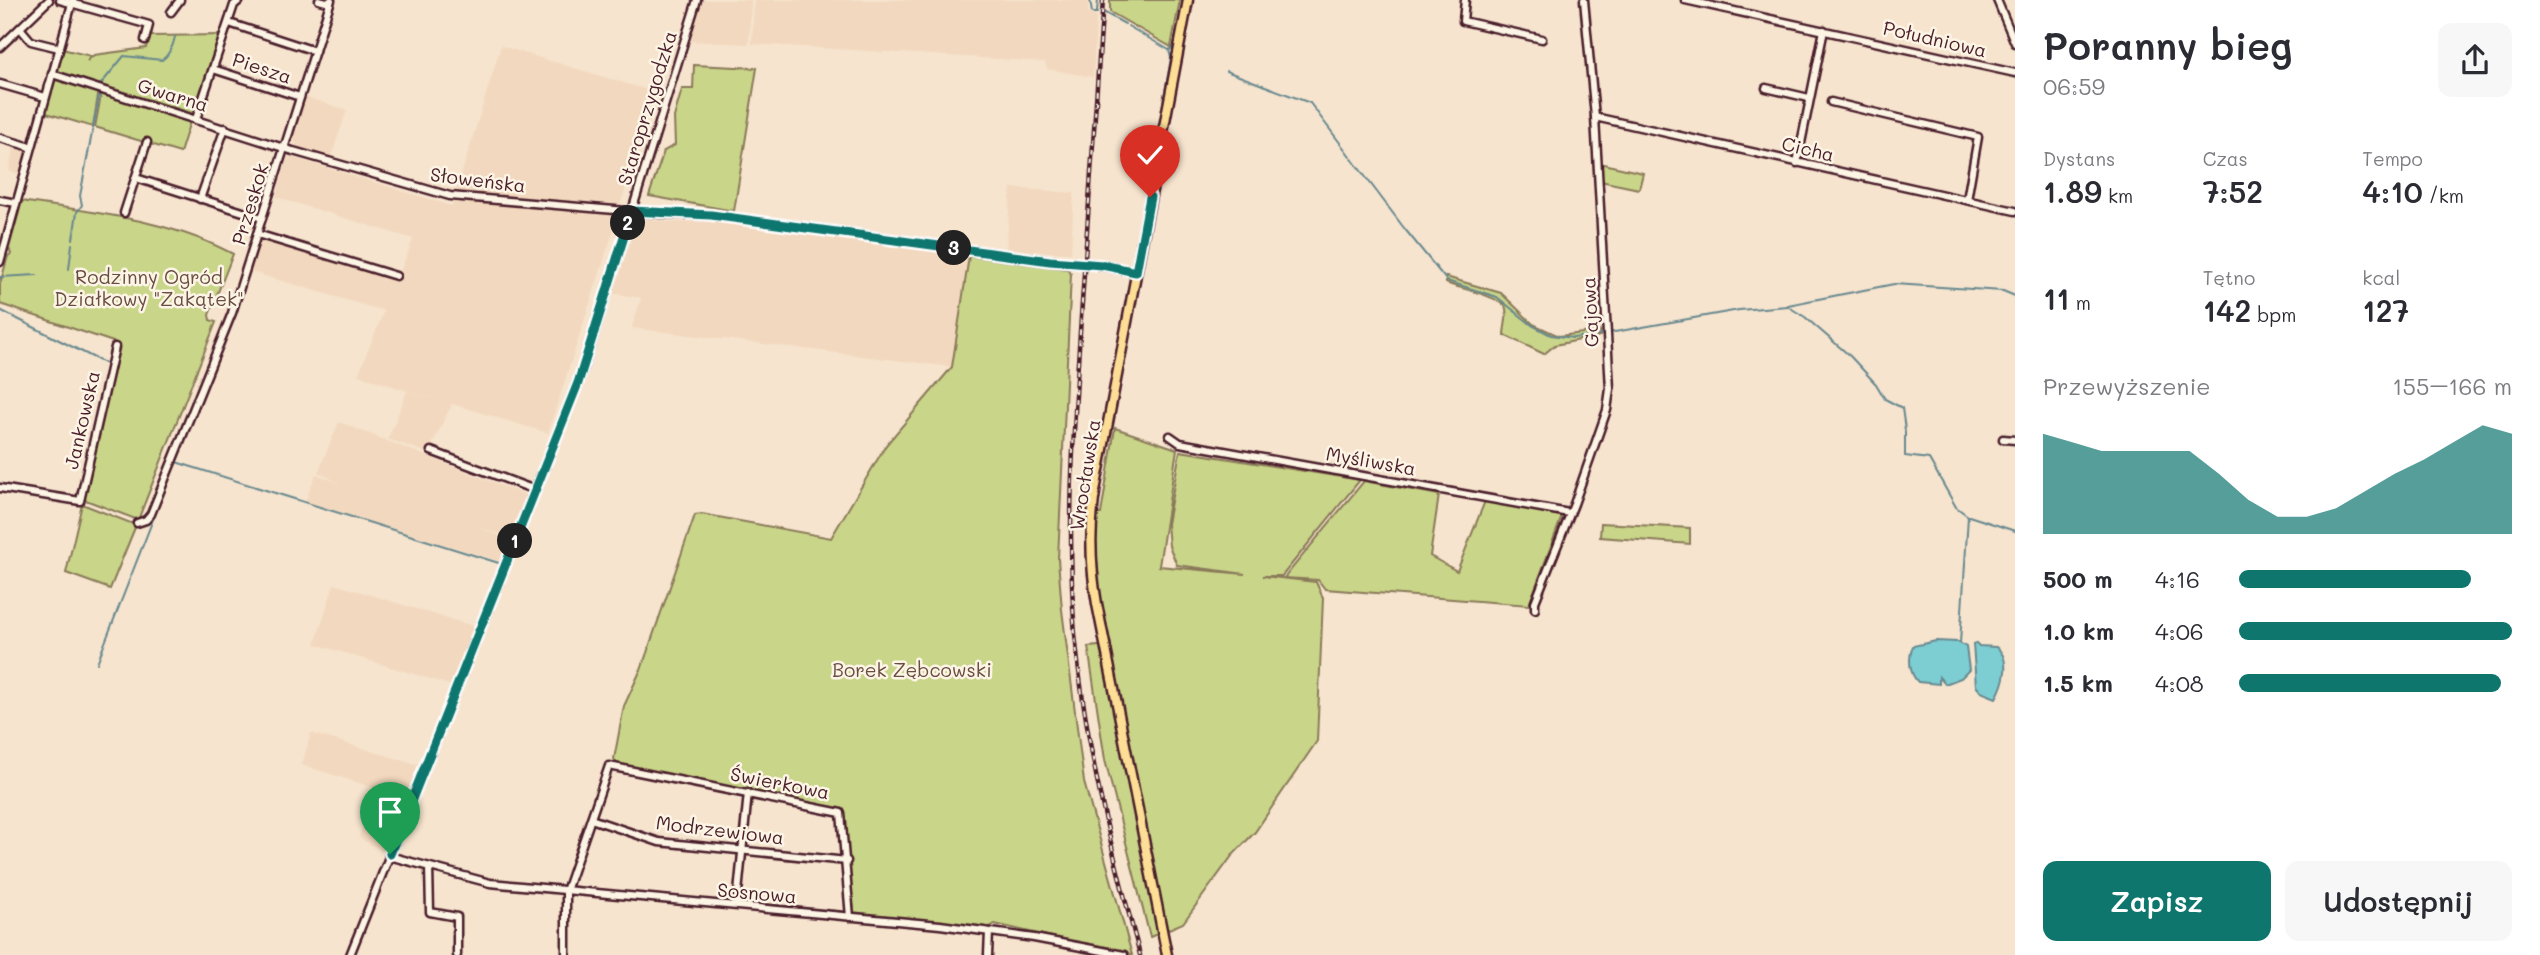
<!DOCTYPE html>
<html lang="pl">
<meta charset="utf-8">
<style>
:root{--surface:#fff;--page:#f7f7f7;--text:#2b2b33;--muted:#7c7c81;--accent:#0f766e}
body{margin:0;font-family:Mali,sans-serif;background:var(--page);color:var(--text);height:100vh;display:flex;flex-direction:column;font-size:26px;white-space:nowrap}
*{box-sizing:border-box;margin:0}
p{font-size:23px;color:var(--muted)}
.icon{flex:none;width:38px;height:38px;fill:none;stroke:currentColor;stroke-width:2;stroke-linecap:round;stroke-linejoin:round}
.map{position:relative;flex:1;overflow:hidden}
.sheet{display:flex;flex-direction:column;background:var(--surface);width:525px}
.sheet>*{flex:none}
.pin{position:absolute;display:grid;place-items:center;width:60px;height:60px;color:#fff;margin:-72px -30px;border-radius:50% 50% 50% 0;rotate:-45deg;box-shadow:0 0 7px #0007}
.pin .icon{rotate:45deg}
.km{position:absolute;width:35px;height:35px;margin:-18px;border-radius:50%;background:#222;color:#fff;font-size:19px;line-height:35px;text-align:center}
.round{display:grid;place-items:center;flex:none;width:74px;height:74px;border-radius:14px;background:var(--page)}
.overview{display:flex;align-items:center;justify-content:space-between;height:119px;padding:0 28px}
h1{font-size:38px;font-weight:600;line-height:52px}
.metrics{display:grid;grid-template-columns:repeat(3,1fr);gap:10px;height:119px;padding:7px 28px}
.metrics div{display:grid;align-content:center}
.metrics b{font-size:30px;font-weight:600}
.metrics small{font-size:19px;font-weight:400}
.metrics p{font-size:19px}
.chart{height:196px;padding:14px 28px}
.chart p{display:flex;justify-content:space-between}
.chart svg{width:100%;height:126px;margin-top:7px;fill:var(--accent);opacity:.7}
.cta{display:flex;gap:14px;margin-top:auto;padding:14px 28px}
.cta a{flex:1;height:80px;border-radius:14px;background:var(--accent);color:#fff;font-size:28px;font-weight:600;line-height:80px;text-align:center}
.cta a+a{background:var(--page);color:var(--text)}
ul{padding:0 28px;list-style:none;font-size:23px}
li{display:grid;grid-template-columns:112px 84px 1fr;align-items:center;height:52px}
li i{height:18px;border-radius:9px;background:var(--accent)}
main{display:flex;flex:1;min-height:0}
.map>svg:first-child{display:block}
.built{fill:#f2d8be}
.green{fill:#c9d588;stroke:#8a7a5a;stroke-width:2}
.water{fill:#7cced2;stroke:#68888f;stroke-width:2}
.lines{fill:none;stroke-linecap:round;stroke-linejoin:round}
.stream{stroke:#68888f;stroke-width:2}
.minor-casing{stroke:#4a1f2b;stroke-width:11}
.major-casing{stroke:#4a1f2b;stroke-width:13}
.minor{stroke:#fcf5e5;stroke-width:6}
.major{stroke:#fdde96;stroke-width:8}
.rail-casing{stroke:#4a1f2b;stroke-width:4.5}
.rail{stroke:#fcf5e5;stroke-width:2;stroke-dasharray:5;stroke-linecap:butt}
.minor-bridge-casing{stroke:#4a1f2b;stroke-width:11;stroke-linecap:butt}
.minor-bridge{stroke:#fcf5e5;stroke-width:6}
.route-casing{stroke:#fff;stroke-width:14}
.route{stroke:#0f766e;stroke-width:9}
.labels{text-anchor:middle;stroke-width:5;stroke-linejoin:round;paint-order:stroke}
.street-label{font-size:19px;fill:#4a1f2b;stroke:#fcf5e5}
.park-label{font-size:19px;fill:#6a4c42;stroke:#fcf5e5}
</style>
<main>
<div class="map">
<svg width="2015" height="955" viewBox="0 0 2015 955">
<rect width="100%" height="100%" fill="#f6e4ce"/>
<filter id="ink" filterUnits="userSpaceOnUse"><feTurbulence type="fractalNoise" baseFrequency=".0143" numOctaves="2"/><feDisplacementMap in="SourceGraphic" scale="14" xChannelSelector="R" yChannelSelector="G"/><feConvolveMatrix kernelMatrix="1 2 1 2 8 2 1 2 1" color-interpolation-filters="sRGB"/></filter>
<g filter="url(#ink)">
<g class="built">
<polygon points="701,0 751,0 749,44 689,41"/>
<polygon points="754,0 1088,0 1088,12 1096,17 1093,77 1047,69 1045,62 752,44"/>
<polygon points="501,46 664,95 661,104 651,102 633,156 635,160 620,205 456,192"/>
<polygon points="305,97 347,110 331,157 297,147 293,137"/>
<polygon points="14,143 31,147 23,175 9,171"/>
<polygon points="288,156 452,206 454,200 619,213 548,433 452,404 428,453 388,439 407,391 446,403 358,375 384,311 248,271 259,237 397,280 413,239 276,197"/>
<polygon points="1011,188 1074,193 1071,253 1006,250"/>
<polygon points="636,218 673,222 704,221 969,256 952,367 632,328 641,298 612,293"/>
<polygon points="339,422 526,495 510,537 474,526 512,540 502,562 305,502 316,474 341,484 318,472"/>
<polygon points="334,584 476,627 453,686 315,644"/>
<polygon points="311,733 422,766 386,854 359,837 378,789 302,765"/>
</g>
<g class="green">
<polygon points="1110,0 1180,0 1171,47 1110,12"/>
<polygon points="222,35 195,114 55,71 62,49 91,56 87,61 94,55 146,48 149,36"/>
<polygon points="694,65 757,68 734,211 649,196 664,151 675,145 674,117 682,89 693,89"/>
<polygon points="54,75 99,89 93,127 43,112"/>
<polygon points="102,90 191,118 180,153 95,127"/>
<polygon points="1599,163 1643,173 1639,189 1600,181"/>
<path d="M 22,201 C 94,213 168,219 233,254 L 209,315 L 210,320 L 216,322 L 138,520 L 83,499 L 116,343 L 0,304 L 0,284 L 8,256 L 11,254 L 9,248 Z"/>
<polygon points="969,256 1068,269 1071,274 1058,559 1062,610 1084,782 1132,955 995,924 988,928 854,913 843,810 618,766 614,759 624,706 642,667 695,515 702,514 831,538 886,445 952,367"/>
<path d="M 1446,277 L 1501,293 L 1533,324 L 1559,336 L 1600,331 L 1600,336 L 1555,345 L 1544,354 L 1504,335 C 1504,328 1509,312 1505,306 C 1497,296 1458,288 1446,283 Z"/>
<path d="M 1115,428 L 1177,449 L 1159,566 L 1245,574 L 1177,565 L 1169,546 L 1167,524 L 1180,451 L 1360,480 L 1282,576 L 1263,576 L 1316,582 L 1323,598 L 1317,741 L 1255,832 L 1232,856 L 1183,923 L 1150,937 L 1105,760 L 1088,647 L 1111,645 C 1101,602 1091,558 1095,514 L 1101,514 Z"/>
<polygon points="1364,481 1439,495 1430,556 1457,571 1485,501 1562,516 1529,605 1325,589 1318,580 1284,578"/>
<polygon points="82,504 136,525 110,589 66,573"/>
<polygon points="1601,523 1690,528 1690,544 1600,537"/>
</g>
<g class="water">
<path d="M 1936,641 L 1958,642 L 1966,647 L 1969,670 L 1961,678 L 1945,684 L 1939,677 L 1939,684 L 1918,682 C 1909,673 1908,658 1913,646 Z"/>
<path d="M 1976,643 L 1979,646 L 1996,647 C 2012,659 2004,684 1996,698 L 1981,692 L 1976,686 L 1973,644 Z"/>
</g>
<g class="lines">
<g class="stream">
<polyline points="1090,0 1092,13 1097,13"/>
<polyline points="1097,12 1098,0"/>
<polyline points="1105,13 1125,24"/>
<polyline points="1128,26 1169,50"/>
<polyline points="1226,71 1310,103 1404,228 1447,281 1497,297 1532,325 1551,335 1573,338 1604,334"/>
<path d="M 101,84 L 124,56 L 162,60 C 169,55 173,46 175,37"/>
<polyline points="1150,178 1171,58 1169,50 1173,48 1177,31"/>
<polyline points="1144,211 1145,204"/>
<polyline points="1140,229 1142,220"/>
<polyline points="73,239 77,212 82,205 80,196 100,91"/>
<polyline points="1138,243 1139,236"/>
<polyline points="69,269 72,244"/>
<polyline points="0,279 0,277 37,275"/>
<polyline points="1130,288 1131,280"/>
<polyline points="1126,304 1128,295"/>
<polyline points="1788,305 1894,284 2003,291 2015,296"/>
<polyline points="0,310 108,365"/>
<polyline points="1609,333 1739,310 1787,306 1805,317 1850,356 1876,384 1885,399 1902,408 1905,430"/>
<polyline points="1114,371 1116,360"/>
<polyline points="1106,409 1108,400"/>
<polyline points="1905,432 1905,456 1929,459 1956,507 1968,516 1960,643"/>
<polyline points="174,448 223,327"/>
<polyline points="176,462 502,564"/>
<path d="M 1094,473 C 1078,546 1091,592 1104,663"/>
<polyline points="1969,516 2015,531"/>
<polyline points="97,663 173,468"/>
</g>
<defs>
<g id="minor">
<polyline points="60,0 149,25 145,40"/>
<polyline points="319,0 330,3"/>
<polyline points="1465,0 1463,21 1542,39"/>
<polyline points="1685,0 2015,73"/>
<polyline points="1997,0 2015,43"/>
<polyline points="171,12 180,0"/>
<polyline points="229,23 315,51"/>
<polyline points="20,28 31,41 59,48"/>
<polyline points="0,47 49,0"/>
<polyline points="213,69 300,97"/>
<polyline points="52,74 293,151 450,196 662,214 711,215 1067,263"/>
<polyline points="0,84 45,97"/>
<polyline points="1766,88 1809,98"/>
<polyline points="1831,102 1978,137 1967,200"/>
<polyline points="1595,117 2015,211"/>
<polyline points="196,119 234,5 240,0"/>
<polyline points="0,138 31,147"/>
<polyline points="1797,163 1824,30"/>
<polyline points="136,178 262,218"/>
<polyline points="200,199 225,128"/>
<polyline points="0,200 16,203"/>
<polyline points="124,213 147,142"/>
<polyline points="257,234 396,276"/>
<polyline points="0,262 73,0"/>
<polyline points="1093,264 1136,272"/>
<polyline points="1170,436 1180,443 1569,513"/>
<polyline points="2003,439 2015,440"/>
<polyline points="431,451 535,490"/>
<polyline points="0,488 80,501 115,347"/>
<polyline points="137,523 146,520 151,514 232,313 331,0"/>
<polyline points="1535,609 1535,602 1574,504 1607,410 1610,389 1595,117 1584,0"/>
<polyline points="591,819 659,842 847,861"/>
<polyline points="389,856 490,883 940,925 1034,938 1124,955"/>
<polyline points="429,867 430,912 457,917 457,955"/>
<polyline points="737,903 748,793"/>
<polyline points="350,955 583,370 697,0"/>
<polyline points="566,955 566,891 609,766 841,813 850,917"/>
<polyline points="988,955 989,932"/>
</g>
<path id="major" d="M 1167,955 L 1097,604 C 1090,564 1089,526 1096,486 L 1188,0"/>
</defs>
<use href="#minor" class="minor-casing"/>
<use href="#major" class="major-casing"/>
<use href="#minor" class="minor"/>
<use href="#major" class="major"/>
<defs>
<path id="rail" d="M 1103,0 C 1096,106 1088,211 1081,317 C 1074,423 1066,528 1075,634 C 1085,744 1111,849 1140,955"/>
</defs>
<use href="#rail" class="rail-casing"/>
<use href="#rail" class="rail"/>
<defs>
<polyline id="minor-bridge" points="1067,263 1093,264"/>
</defs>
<use href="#minor-bridge" class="minor-bridge-casing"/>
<use href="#minor-bridge" class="minor-bridge"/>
</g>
</g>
<g class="lines" filter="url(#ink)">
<defs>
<polyline id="route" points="390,854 578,383 632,211 711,215 1050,261 1102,265 1136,272 1150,197"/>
</defs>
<use href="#route" class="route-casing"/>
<use href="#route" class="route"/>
</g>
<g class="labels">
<g class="street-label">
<text transform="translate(1935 39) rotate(13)" y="7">Południowa</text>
<text transform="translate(262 68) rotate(18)" y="7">Piesza</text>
<text transform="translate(173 95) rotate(17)" y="7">Gwarna</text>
<text transform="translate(647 108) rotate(-73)" y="7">Staroprzygodzka</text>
<text transform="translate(1808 149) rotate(13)" y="7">Cicha</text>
<text transform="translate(478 180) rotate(7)" y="7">Słoweńska</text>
<text transform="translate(250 204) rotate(-73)" y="7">Przeskok</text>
<text transform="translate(1590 312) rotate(-93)" y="7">Gajowa</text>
<text transform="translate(82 420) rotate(-77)" y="7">Jankowska</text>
<text transform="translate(1371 461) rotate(10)" y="7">Myśliwska</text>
<text transform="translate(1085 475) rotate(-81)" y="7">Wrocławska</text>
<text transform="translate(780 783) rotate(11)" y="7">Świerkowa</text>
<text transform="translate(720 830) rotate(7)" y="7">Modrzewiowa</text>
<text transform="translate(757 893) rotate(5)" y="7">Sosnowa</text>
</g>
<g class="park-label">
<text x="149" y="284">Rodzinny Ogród<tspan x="149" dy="22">Działkowy "Zakątek"</tspan></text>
<text x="912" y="677">Borek Zębcowski</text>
</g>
</g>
</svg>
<div class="pin" style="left:390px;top:854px;background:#1e9e55"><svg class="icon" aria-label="arrive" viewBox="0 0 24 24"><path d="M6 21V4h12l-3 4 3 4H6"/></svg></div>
<div class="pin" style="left:1150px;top:197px;background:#d93025"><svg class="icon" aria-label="check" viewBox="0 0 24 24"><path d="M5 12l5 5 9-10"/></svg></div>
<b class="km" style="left:515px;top:541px">1</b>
<b class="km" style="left:628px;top:223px">2</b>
<b class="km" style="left:954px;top:248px">3</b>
</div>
<section class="sheet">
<div class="overview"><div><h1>Poranny bieg</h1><p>06:59</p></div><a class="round"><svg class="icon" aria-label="share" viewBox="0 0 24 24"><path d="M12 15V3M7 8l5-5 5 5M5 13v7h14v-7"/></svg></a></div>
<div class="metrics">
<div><p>Dystans</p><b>1.89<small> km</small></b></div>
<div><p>Czas</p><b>7:52</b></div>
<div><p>Tempo</p><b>4:10<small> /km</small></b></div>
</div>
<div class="metrics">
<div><b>11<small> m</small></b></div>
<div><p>Tętno</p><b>142<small> bpm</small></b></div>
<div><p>kcal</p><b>127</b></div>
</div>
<div class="chart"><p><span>Przewyższenie</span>155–166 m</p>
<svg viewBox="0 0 160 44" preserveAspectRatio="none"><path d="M0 44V9L10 12L20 15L30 15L40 15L50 15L60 23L70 32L80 38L90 38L100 35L110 29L120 23L130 18L140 12L150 6L160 9V44z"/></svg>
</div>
<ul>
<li><b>500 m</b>4:16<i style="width:85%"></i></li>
<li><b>1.0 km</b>4:06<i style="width:100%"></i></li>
<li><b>1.5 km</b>4:08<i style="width:96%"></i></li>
</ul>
<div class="cta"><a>Zapisz</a><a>Udostępnij</a></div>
</section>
</main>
